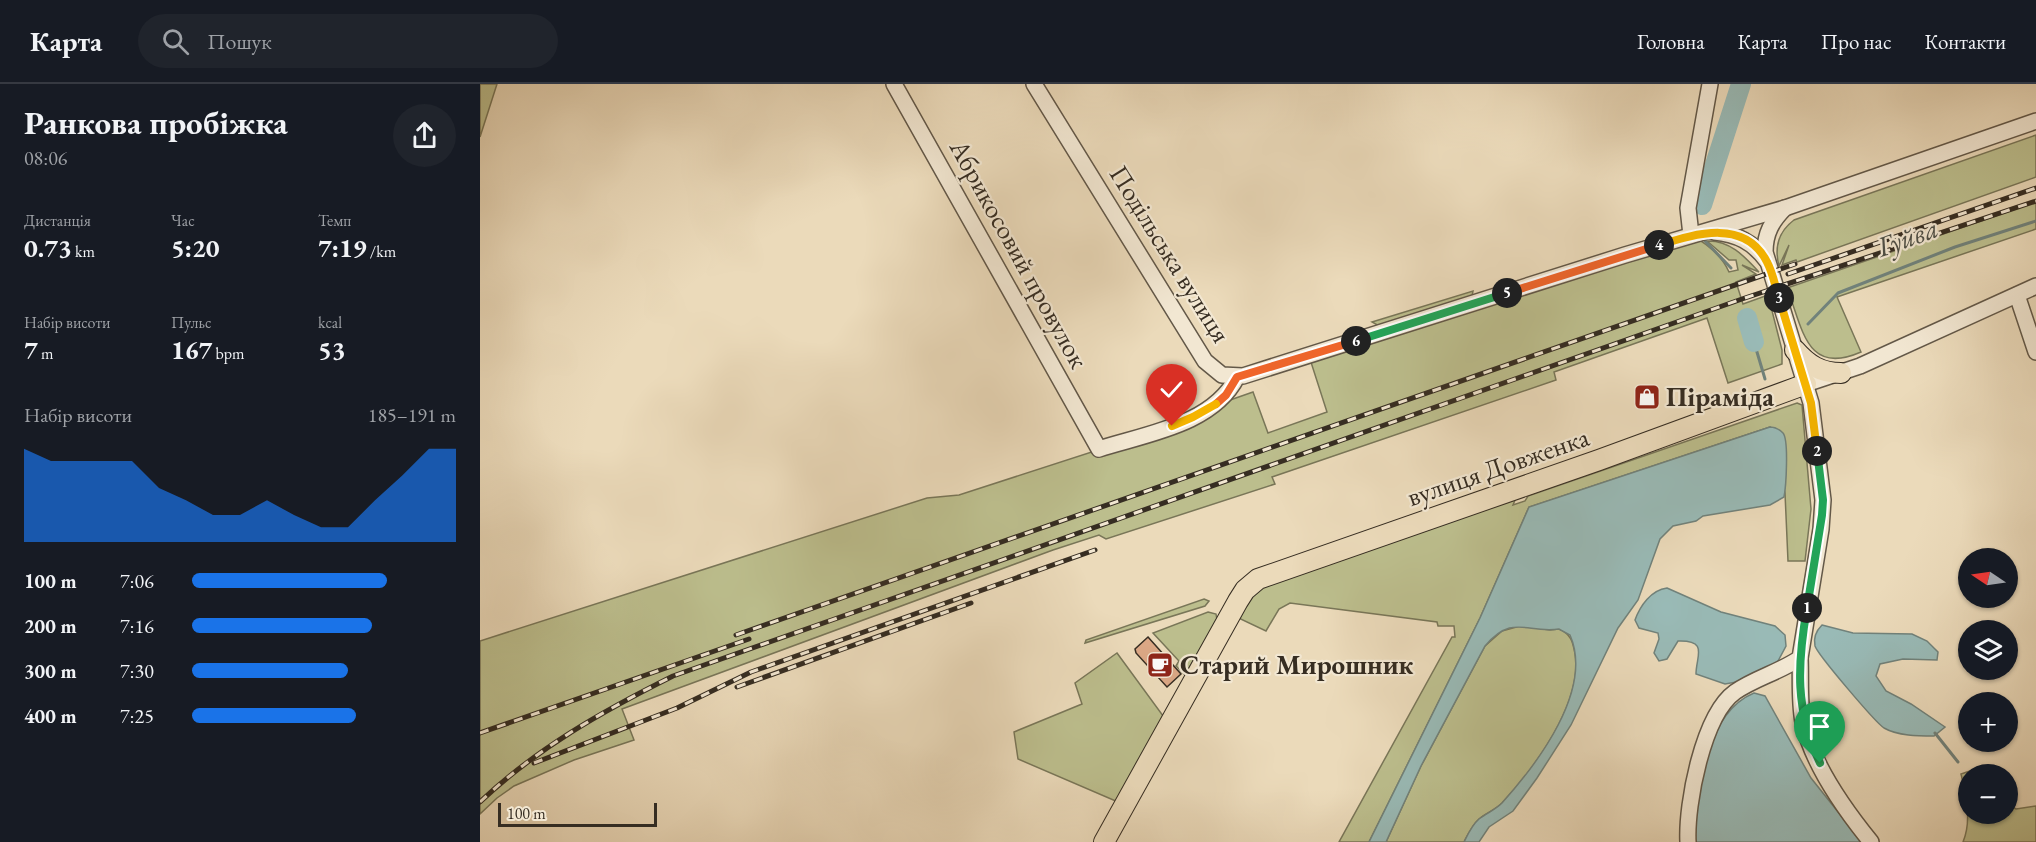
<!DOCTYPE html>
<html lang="uk">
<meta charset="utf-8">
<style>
:root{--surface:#171b24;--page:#20242c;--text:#f1f3f6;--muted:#9ea1a6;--line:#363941;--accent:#1a73e8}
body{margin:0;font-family:"EB Garamond",serif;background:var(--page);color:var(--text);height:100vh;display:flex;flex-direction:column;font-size:22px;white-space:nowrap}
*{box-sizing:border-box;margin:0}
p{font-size:20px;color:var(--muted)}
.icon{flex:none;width:33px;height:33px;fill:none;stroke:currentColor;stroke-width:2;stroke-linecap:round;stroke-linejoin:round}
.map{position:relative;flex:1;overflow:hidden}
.details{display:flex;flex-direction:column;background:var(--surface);width:480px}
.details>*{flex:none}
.needle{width:39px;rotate:283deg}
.fabs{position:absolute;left:1478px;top:464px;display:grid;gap:12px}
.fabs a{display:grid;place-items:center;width:60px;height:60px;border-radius:50%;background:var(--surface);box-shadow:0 2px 4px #0004;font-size:30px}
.scale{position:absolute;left:18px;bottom:15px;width:159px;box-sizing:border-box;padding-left:6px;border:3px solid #362d22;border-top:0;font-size:16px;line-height:21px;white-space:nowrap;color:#362d22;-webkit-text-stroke:4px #f2e7d2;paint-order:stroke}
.pin{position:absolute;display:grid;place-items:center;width:51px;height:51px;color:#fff;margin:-62px -26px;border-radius:50% 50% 50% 0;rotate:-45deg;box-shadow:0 0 6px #0007}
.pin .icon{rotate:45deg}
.km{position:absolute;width:30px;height:30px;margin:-15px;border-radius:50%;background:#222;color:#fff;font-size:16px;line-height:30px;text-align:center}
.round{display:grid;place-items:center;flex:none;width:63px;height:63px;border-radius:32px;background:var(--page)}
.head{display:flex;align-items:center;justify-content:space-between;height:102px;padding:0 24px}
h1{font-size:33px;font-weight:700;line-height:45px}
.figures{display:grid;grid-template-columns:repeat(3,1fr);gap:9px;height:102px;padding:6px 24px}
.figures div{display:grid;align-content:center}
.figures b{font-size:26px;font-weight:700}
.figures small{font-size:16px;font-weight:400}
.figures p{font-size:16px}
.chart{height:168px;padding:12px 24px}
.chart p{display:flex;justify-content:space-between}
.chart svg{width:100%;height:108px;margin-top:6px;fill:var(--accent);opacity:.7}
ul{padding:0 24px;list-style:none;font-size:20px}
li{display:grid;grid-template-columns:96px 72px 1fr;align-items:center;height:45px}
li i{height:15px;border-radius:8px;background:var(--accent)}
header{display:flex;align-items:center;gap:36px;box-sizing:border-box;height:84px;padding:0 30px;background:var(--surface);border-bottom:2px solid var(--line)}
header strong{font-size:28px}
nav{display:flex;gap:33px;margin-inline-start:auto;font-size:21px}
.search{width:420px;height:54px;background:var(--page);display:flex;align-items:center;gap:15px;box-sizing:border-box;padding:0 21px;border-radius:33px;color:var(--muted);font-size:22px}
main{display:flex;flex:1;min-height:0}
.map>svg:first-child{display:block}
.green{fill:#bcbe8d;stroke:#797658;stroke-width:1.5}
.water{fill:#99bab6;stroke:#71827b;stroke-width:1.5}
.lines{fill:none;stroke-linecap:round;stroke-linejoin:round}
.stream{stroke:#71827b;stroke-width:3}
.river{stroke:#99bab6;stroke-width:20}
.building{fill:#dca886;stroke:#362d22;stroke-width:1.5}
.minor-casing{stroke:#635848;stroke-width:18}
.major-casing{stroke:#362d22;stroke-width:22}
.minor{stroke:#f2e7d2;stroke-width:15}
.major{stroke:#ebdaba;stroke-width:20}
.rail-casing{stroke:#362d22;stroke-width:5}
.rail{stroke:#f2e7d2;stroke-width:3;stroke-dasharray:9;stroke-linecap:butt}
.split-1-casing{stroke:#fff;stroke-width:12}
.split-2-casing{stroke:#fff;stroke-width:12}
.split-3-casing{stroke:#fff;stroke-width:12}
.split-4-casing{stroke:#fff;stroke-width:12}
.split-5-casing{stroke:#fff;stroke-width:12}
.split-6-casing{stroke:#fff;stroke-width:12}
.split-7-casing{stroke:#fff;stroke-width:12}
.split-8-casing{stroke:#fff;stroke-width:12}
.split-1{stroke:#22a559;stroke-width:8}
.split-2{stroke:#22a559;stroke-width:8}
.split-3{stroke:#f5b400;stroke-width:8}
.split-4{stroke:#f5b400;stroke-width:8}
.split-5{stroke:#f0652b;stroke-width:8}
.split-6{stroke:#22a559;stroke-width:8}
.split-7{stroke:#f0652b;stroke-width:8}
.split-8{stroke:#f5b400;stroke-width:8}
.labels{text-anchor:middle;stroke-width:4.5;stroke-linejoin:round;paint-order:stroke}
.street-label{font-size:27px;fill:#362d22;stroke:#f2e7d2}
.poi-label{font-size:27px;font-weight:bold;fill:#362d22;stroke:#f2e7d2;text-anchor:start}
.water-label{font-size:28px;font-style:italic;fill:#4f5047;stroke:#f2e7d2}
</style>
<header>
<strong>Карта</strong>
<div class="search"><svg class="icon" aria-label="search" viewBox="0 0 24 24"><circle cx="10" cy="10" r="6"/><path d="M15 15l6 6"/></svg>Пошук</div>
<nav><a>Головна</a><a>Карта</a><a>Про нас</a><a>Контакти</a></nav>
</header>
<main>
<section class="details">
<div class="head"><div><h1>Ранкова пробіжка</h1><p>08:06</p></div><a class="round"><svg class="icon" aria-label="share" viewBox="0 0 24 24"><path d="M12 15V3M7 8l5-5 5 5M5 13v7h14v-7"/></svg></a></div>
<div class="figures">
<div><p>Дистанція</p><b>0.73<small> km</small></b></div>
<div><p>Час</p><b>5:20</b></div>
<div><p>Темп</p><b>7:19<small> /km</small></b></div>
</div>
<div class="figures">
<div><p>Набір висоти</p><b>7<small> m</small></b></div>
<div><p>Пульс</p><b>167<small> bpm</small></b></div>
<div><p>kcal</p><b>53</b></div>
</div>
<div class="chart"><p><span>Набір висоти</span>185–191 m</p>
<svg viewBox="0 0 160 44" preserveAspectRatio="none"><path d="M0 44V6L10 11L20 11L30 11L40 11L50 22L60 27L70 33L80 33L90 27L100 33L110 38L120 38L130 27L140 17L150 6L160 6V44z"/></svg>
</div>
<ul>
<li><b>100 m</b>7:06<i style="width:74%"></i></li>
<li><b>200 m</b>7:16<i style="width:68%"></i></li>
<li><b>300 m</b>7:30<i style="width:59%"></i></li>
<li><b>400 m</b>7:25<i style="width:62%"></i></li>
</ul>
</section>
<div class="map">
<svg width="1556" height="758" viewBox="0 0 1556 758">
<rect width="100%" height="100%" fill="#ebdaba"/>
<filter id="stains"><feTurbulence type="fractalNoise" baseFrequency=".00333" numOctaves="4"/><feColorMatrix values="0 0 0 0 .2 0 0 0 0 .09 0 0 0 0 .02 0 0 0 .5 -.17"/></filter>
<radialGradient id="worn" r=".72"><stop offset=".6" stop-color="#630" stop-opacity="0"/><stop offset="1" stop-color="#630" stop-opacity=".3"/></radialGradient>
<g class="green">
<polygon points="0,0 17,0 0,53"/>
<path d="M 1556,51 L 1556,93 L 1317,178 L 1316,176 L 1302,181 L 1309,161 L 1299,182 C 1294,163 1298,148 1314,136 Z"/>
<path d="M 1556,118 L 1556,145 L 1357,213 L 1381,268 C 1326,292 1323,245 1307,204 Z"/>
<path d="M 1211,151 C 1226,159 1242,172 1249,188 L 1258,186 L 1256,176 L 1249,176 L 1227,157 C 1250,156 1265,173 1279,188 L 1262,181 L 1276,190 L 1256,198 L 1263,220 L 1288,211 L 1302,266 L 1302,280 L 1248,299 L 1227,234 L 1074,288 L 1076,296 L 792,393 L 795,400 L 626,455 L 619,451 L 573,466 L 142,625 L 154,656 L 94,676 L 34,702 L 17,714 L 0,730 L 0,557 L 447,414 L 479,411 L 692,342 L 733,322 L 773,308 L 788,349 L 847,328 L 829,272 Z"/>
<polygon points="993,207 992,212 899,242 892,238"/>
<polygon points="1317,319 1322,321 1331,425 1325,477 1308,477 1305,409 1290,343 1049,423 1000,534 889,758 859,758 972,553 975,553 974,542 958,542 957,538 810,519 799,525 786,547 750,530 765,506 1040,404 1033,421 1045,417 1048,412"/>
<polygon points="724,515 729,517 725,522 605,559 606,556"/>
<polygon points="728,528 736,530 737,536 705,591 696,582 699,577 673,549"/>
<path d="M 1040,542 L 1070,546 L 1079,545 C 1091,550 1093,558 1095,570 C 1103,619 1054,685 1022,719 C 1015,726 1006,729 999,735 C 992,741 988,750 984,758 L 906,758 L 941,682 L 1005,562 L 1022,547 Z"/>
<polygon points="637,569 689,640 645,721 538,675 534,648 602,620 595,599"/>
<path d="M 1493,686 L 1496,690 L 1488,690 L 1488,729 L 1527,729 L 1527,720 L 1536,725 L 1556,722 L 1556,758 L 1483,758 C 1492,737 1486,712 1481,690 Z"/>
</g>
<g class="water">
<path d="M 1290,343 C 1295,343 1299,345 1303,349 C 1309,356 1306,403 1304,413 L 1290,421 L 1223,432 L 1216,437 L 1193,442 L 1180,455 L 1158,516 L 1138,544 L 1091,641 L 1057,694 L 1033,727 L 1009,743 L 999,758 L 984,758 C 988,750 992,741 999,735 C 1007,729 1015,726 1022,719 C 1057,680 1114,606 1090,551 L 1079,545 C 1047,550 1033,529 1005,562 L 941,682 L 906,758 L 889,758 L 1000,534 L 1049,423 Z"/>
<path d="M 1187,504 L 1241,528 L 1295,542 L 1305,551 L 1306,562 L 1298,577 L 1287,586 L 1268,596 L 1245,600 L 1216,590 C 1216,572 1229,556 1198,557 L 1187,575 L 1179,577 L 1174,569 L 1179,555 L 1178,549 L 1159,544 L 1155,536 C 1160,522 1171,506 1187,504 Z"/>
<path d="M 1342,541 L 1373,549 L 1432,550 L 1447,557 L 1458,568 L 1457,576 L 1423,575 L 1400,580 L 1396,592 L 1406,607 L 1431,620 L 1465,643 L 1454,652 C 1438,652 1418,652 1404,644 C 1395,638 1338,571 1335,562 C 1333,553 1336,547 1342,541 Z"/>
<path d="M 1274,609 L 1285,612 L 1331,694 L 1382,758 L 1215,758 C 1215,711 1225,629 1274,609 Z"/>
</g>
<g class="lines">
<g class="stream">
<polyline points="1225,157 1251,184"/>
<polyline points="1328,240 1358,209 1475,163 1556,137"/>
<polyline points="1274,258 1285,295"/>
<polyline points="1455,649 1478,678"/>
</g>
<g class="river">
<polyline points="1222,121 1261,0"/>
<polyline points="1267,234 1274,258"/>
</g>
</g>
<polygon class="building" points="668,553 701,590 687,603 656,569 655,565"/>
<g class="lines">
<defs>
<g id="minor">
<path d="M 414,0 L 619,365 C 665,350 733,341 757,293"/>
<polyline points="554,0 725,277 742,291 763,292 1145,171 1305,124 1556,37"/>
<path d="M 1234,148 C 1257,150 1273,158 1287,177"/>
<polyline points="1211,151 1208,124 1230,0"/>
<polyline points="1537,211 1556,268"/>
<polyline points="1326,300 1380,282 1556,202"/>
<path d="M 1320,574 C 1321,595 1319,617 1323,638 C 1332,679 1365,726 1391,758"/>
<path d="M 1208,758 C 1206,720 1223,631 1255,608 C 1275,594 1300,588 1320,574 L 1341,445 L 1343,416 L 1331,319 L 1285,168 C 1285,149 1292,137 1305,124"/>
</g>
<g id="major">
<path d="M 1315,266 C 1328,281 1341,289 1361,289"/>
<polyline points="624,758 758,517 765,506 778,495 1119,376 1326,300"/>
</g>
</defs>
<use href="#minor" class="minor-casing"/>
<use href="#major" class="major-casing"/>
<use href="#minor" class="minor"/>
<use href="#major" class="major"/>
<defs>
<g id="rail">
<polyline points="1308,190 1556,104"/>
<polyline points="256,551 1315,180"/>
<polyline points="257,603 491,519"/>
<polyline points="0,649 269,555"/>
<polyline points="54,679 197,624 271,588 615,466"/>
<path d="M 0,718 C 57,664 123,627 193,592 L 1262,215 L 1556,117"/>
</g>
</defs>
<use href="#rail" class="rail-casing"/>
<use href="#rail" class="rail"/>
</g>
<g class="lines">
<defs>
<path id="split-1" d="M 1327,524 C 1317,581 1315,626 1340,679"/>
<polyline id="split-2" points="1327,524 1342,431 1343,416 1337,367"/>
<polyline id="split-3" points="1299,214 1331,319 1337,367"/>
<path id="split-4" d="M 1179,161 C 1215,150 1265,134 1287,178 C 1293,189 1295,202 1299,214"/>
<polyline id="split-5" points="1027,209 1179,161"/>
<polyline id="split-6" points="876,257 1027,209"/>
<polyline id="split-7" points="736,320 746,311 757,293 876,257"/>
<polyline id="split-8" points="692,342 713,333 736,320"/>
</defs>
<use href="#split-1" class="split-1-casing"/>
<use href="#split-2" class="split-2-casing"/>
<use href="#split-3" class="split-3-casing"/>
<use href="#split-4" class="split-4-casing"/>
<use href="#split-5" class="split-5-casing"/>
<use href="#split-6" class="split-6-casing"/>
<use href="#split-7" class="split-7-casing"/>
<use href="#split-8" class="split-8-casing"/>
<use href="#split-1" class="split-1"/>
<use href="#split-2" class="split-2"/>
<use href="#split-3" class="split-3"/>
<use href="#split-4" class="split-4"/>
<use href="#split-5" class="split-5"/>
<use href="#split-6" class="split-6"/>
<use href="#split-7" class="split-7"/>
<use href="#split-8" class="split-8"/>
</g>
<defs>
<symbol id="shop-square" viewBox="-11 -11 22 22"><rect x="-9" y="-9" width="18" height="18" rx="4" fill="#8f2418" stroke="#f2e7d2"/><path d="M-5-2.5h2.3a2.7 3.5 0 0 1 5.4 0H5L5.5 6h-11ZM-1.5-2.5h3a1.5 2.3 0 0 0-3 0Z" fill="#fff"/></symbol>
<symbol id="cafe-square" viewBox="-11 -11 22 22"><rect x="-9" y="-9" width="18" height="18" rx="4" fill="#8f2418" stroke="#f2e7d2"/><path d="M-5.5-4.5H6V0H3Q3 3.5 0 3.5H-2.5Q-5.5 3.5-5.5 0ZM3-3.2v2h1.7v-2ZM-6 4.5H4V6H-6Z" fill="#fff"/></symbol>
</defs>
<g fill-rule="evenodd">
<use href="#shop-square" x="1152" y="298" width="30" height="30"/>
<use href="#cafe-square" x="665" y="566" width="30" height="30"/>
</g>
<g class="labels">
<g class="street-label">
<text transform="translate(539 170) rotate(61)" y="9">Абрикосовий провулок</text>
<text transform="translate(690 170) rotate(58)" y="9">Подільська вулиця</text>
<text transform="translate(1018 383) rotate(-19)" y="9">вулиця Довженка</text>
</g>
<g class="poi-label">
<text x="1186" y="322">Піраміда</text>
<text x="700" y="590">Старий Мирошник</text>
</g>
<g class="water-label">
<text transform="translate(1427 153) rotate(-20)" y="10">Гуйва</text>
</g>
</g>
<rect width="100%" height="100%" filter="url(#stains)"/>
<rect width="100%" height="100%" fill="url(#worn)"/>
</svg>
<div class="fabs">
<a><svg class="needle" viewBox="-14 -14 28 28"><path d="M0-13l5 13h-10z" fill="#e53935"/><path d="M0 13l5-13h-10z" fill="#9ea1a6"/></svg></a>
<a><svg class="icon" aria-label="layers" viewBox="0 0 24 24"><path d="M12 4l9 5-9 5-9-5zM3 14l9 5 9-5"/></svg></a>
<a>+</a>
<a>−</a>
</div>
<div class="scale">100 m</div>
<div class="pin" style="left:1340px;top:679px;background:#1e9e55"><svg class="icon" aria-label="arrive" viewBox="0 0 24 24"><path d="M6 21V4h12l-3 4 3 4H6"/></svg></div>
<div class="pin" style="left:692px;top:342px;background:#d93025"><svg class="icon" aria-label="check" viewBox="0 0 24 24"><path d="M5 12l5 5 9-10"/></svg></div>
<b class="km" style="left:1327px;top:524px">1</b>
<b class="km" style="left:1337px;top:367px">2</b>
<b class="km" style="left:1299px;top:214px">3</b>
<b class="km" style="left:1179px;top:161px">4</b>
<b class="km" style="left:1027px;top:209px">5</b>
<b class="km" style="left:876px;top:257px">6</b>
</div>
</main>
